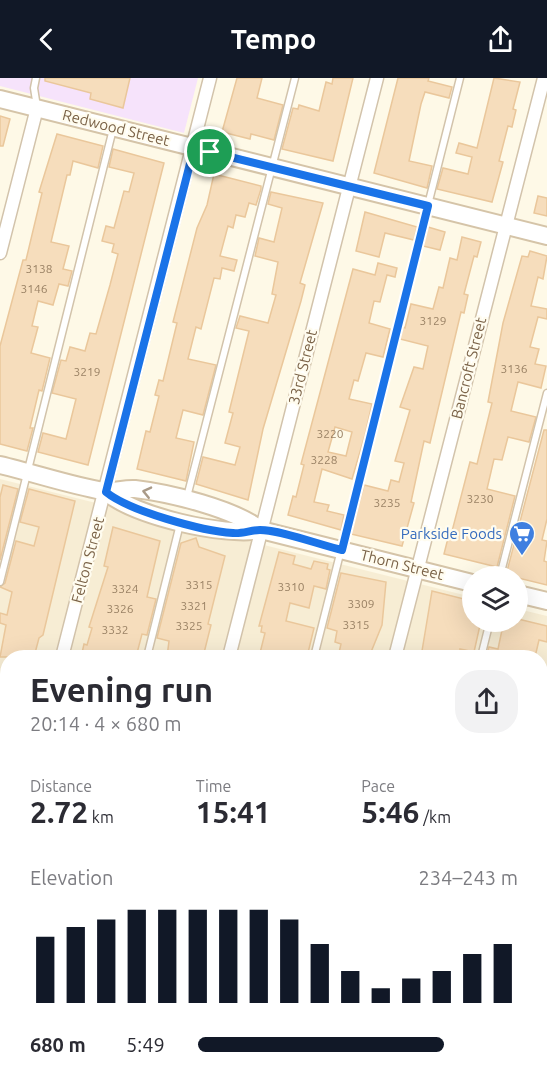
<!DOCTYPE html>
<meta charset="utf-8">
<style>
:root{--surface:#fff;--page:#f2f2f3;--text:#2b2b33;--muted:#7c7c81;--accent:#111827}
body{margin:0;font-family:Ubuntu,sans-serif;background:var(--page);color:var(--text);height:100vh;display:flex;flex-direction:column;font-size:22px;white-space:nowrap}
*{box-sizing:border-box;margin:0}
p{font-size:20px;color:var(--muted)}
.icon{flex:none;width:33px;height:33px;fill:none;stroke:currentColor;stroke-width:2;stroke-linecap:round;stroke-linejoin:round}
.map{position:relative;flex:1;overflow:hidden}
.details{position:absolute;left:0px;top:572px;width:548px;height:430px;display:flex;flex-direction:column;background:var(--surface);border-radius:24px 24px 0 0;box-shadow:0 6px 24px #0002}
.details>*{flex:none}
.controls{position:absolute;left:462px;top:488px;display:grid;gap:12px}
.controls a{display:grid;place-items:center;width:66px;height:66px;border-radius:50%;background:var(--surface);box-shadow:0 6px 24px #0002;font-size:30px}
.pin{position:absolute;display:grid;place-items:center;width:51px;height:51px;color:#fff;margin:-26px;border:3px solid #fff;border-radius:50%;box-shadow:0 2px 6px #0007}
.round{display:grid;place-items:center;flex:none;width:63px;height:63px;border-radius:24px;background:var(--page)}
.head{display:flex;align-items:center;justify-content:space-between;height:102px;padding:0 30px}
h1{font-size:33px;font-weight:700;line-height:45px}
.stats{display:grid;grid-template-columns:repeat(3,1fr);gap:9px;height:102px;padding:6px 30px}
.stats div{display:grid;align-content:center}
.stats b{font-size:30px;font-weight:700}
.stats small{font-size:16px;font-weight:400}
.stats p{font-size:16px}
.chart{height:168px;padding:12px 30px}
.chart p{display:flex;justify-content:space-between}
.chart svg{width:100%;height:108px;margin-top:6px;stroke:var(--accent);stroke-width:6}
ul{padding:0 30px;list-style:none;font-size:20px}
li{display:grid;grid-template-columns:96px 72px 1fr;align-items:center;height:45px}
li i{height:15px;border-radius:8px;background:var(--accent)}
header{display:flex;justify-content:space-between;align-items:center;height:78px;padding:0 30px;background:var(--accent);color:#fff;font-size:27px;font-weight:700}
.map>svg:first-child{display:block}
.residential{fill:#f7edd4;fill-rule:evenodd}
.education{fill:#f6e3fb}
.building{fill:#f6ddbc;stroke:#eac79b;stroke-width:1.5;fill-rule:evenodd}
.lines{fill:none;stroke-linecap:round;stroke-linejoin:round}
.lane-casing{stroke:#d2c3ab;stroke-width:9}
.street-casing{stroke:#d2c3ab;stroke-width:15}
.secondary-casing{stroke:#d5c4a8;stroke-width:20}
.lane{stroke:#fff;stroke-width:6}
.street{stroke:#fff;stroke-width:12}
.secondary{stroke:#fff;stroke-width:16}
.oneway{stroke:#a99a88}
.route-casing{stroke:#fff;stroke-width:12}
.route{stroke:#1a73e8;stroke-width:8}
.labels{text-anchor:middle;stroke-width:4.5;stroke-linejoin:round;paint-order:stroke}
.number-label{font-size:12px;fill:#9a8265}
.street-label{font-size:15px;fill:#7b6348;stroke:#fffcef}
.shop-label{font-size:15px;fill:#366cbe;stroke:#fffcef;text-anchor:end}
</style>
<header><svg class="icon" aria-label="back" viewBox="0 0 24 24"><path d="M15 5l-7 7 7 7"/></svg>Tempo<svg class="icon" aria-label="share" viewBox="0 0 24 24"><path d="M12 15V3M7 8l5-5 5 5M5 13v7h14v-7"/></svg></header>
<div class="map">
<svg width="547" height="1001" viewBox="0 0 547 1001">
<rect width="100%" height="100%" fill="#fef9e7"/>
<path class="residential" d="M 0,401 L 472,519 L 472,543 L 518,543 L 518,531 L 547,538 L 547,1001 L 0,1001 ZM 8,579 L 540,579 L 540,994 L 8,994 Z"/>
<polygon class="education" points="0,0 198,0 184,55 0,8"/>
<g class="building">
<polygon points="45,0 130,0 123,30 90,21 91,15 45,3"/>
<polygon points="237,0 262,0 257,20 283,27 274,62 251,56 250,61 222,54"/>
<polygon points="333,0 353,0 333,83 282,71 293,30 298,31 299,27 319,33 326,4 332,6"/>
<polygon points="398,0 429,0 428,3 452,9 449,20 425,14 421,26 409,83 432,88 427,110 374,95"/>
<polygon points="494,0 520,4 513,31 516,32 512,49 508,48 499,83 503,84 492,124 437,111 443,90 468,96 472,79 456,75 459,65 477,70"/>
<polygon points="0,38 10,41 3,68 0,68"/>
<polygon points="57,56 103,68 98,90 73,83 70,97 67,97 51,164 69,168 63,191 72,193 68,208 59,206 53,227 38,223 32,248 38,249 31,275 50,280 42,313 39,312 30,350 33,350 27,373 0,366 0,268 23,182 26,182 42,115 39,114"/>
<polygon points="113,71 164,85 88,387 38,374 43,355 66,361 76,321 52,315 61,282 66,283 70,269 85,273 90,255 96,256 110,207 118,176 112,174 114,166 102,163 106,148 114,150 124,113 129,114 134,95 109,89"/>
<polygon points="214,96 261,108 261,111 256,127 249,125 245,139 236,137 233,150 228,148 220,178 237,182 234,193 222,190 220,201 214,200 201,251 196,249 188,281 216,287 203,337 183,332 176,360 194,364 186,403 137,391 146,353 150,354 159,318 155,317 159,302 163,303 177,245 173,244 197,150 207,127"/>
<polygon points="271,114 323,125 300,205 305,207 301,223 263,351 248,422 196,406 203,379 235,387 240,369 225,365 233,335 229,334 249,253 236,250 240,238 268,245 276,217 272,216 278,184 255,178 259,160 274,164 282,130 268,126"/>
<polygon points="538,118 547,120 547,138 534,135"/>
<polygon points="365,134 417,149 414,162 385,155 379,179 356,173"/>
<polygon points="428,149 445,154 440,172 423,168"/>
<polygon points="462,159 481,164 477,179 474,178 464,216 468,217 464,235 461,234 430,365 424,363 411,424 414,425 402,468 351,456 364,407 388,413 391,402 399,404 404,385 395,383 410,332 400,329 414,289 423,291 428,268 400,261 403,249 405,250 411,226 433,231 439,209 443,210 450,180 457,182"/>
<polygon points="530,173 547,178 543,201 538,199 531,228 547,231 547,241 538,239 530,269 539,271 535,286 546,288 541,310 518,304 511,333 536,339 529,364 508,359 502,382 494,381 487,411 515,418 497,489 444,476 448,460 450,461 470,384 477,386 492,325 488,324 503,245 522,178 528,179"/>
<path d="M 378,185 L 397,190 L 395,199 L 387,197 L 380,224 L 374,223 L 369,245 L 390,251 L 383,279 L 366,275 L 358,303 L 354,302 L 349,321 L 372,326 L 365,357 L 352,401 L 322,391 L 314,424 L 329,427 L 327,433 L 344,437 L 341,452 L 288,437 L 293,418 L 296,419 L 304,387 L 301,386 L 353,191 L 375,197 ZM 335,349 L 352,354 L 346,378 L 328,374 Z"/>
<polygon points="544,352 547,352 547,441 542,462 547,463 544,483 547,484 547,507 506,497"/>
<polygon points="3,407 18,411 0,482 0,419"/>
<polygon points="29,411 75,423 43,557 39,560 34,579 0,579 6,547 0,545 0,535 7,537 12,514 0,509 5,505 16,463 34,468 39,449 20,444"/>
<polygon points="113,449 160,463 147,519 156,521 147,557 142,556 136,579 97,579 82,575 84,566 87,567 92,550 89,549 108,489 104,488"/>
<polygon points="196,460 199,469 225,478 208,546 211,547 203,579 167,579 169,563 157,560 181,465"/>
<polygon points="279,474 295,478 293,486 311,491 314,483 328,486 327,491 330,492 326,511 314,508 309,530 290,525 286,543 314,550 307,579 288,575 287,579 259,579 265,555 261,554 262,548 259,548"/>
<polygon points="341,495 386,504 382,547 369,579 338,579 341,566 335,564 337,553 327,550"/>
<polygon points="432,513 472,523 472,543 485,543 483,547 480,547 474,574 460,571 459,579 421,579"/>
<polygon points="518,541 547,548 547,564 539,562 535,579 486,579 489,569 498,571 502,552 494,550 495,543"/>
</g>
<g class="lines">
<defs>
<g id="lane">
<polyline points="36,0 34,10 37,29"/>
<polyline points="187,419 295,0"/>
<polyline points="500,498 547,315"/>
<polyline points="0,504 113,51"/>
<polyline points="147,579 180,446"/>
<polyline points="314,579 460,0"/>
<polyline points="481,579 490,543"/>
<polyline points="0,984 8,954"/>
<polyline points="178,1001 180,994"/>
<polyline points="362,1001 364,994"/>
<polyline points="546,1001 547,996"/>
</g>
<g id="street">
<polyline points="0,175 37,30"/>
<polyline points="62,579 210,0"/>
<polyline points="229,579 377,0"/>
<polyline points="395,579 544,0"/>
<polyline points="0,723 8,714"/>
<polyline points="0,935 8,937"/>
<polyline points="240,994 264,1001"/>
<polyline points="88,1001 89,994"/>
</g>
<g id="secondary">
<polyline points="0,21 547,158"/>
<path d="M 0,387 C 34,395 69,407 103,413 C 113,415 124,410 135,411 C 170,415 235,431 261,452"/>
<path d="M 106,414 C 135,438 223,459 261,452 L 472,505"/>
<polyline points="518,516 547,523"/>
<polyline points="540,668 547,640"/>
<polyline points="0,745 8,747"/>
<polyline points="540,880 547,882"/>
<polyline points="453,1001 455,994"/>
</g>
</defs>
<use href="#lane" class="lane-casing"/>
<use href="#street" class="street-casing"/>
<use href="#secondary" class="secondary-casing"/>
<use href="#lane" class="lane"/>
<use href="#street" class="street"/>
<use href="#secondary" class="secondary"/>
</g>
<defs><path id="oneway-chevron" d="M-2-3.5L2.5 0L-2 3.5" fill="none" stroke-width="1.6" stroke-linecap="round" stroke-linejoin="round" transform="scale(1.5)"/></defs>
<use class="oneway" href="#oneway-chevron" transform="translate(147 414) rotate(-167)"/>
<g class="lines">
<defs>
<path id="route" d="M 194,70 L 428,128 L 342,472 C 320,467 281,452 260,452 C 251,452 242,456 233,455 C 202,453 129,433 106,414 Z"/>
</defs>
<use href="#route" class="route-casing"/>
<use href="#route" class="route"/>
</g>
<defs>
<symbol id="supermarket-pin" viewBox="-11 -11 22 30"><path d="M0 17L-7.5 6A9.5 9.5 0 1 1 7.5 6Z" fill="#3f7fe0" stroke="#fffcef"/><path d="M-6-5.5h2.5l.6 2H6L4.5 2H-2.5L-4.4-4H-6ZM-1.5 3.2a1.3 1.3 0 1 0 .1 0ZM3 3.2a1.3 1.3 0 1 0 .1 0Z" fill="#fff"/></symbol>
</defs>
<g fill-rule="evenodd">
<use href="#supermarket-pin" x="507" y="441" width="30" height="40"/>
</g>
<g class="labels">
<g class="number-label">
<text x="39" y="195">3138</text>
<text x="34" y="215">3146</text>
<text x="433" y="247">3129</text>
<text x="514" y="295">3136</text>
<text x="87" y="298">3219</text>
<text x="330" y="360">3220</text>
<text x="324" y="386">3228</text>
<text x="480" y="425">3230</text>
<text x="387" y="429">3235</text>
<text x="199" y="511">3315</text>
<text x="291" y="513">3310</text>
<text x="125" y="515">3324</text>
<text x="361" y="530">3309</text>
<text x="194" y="532">3321</text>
<text x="120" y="535">3326</text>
<text x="356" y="551">3315</text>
<text x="189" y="552">3325</text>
<text x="115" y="556">3332</text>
</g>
<g class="street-label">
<text transform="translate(116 50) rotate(14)" y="5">Redwood Street</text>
<text transform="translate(303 289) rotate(-76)" y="5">33rd Street</text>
<text transform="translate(469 290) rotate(-76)" y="5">Bancroft Street</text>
<text transform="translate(88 482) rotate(-75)" y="5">Felton Street</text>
<text transform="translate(402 487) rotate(14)" y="5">Thorn Street</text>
</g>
<g class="shop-label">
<text x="502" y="461">Parkside Foods</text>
</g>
</g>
</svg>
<div class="controls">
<a><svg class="icon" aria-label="layers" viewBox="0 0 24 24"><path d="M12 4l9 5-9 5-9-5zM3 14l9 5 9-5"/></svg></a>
</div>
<div class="pin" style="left:210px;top:74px;background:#1e9e55"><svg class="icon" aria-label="arrive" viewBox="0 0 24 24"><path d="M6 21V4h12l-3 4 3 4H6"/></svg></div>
<section class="details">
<div class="head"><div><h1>Evening run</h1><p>20:14 · 4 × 680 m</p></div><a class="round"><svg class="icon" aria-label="share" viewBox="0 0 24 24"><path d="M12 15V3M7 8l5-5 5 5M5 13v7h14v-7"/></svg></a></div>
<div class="stats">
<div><p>Distance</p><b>2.72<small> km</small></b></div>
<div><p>Time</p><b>15:41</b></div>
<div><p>Pace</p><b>5:46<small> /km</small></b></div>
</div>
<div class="chart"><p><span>Elevation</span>234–243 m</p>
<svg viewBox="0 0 160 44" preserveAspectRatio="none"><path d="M5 44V17M15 44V13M25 44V10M35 44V6M45 44V6M55 44V6M65 44V6M75 44V6M85 44V10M95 44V20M105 44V31M115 44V38M125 44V34M135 44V31M145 44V24M155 44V20"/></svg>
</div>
<ul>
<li><b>680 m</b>5:49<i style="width:77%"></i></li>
</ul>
</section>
</div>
